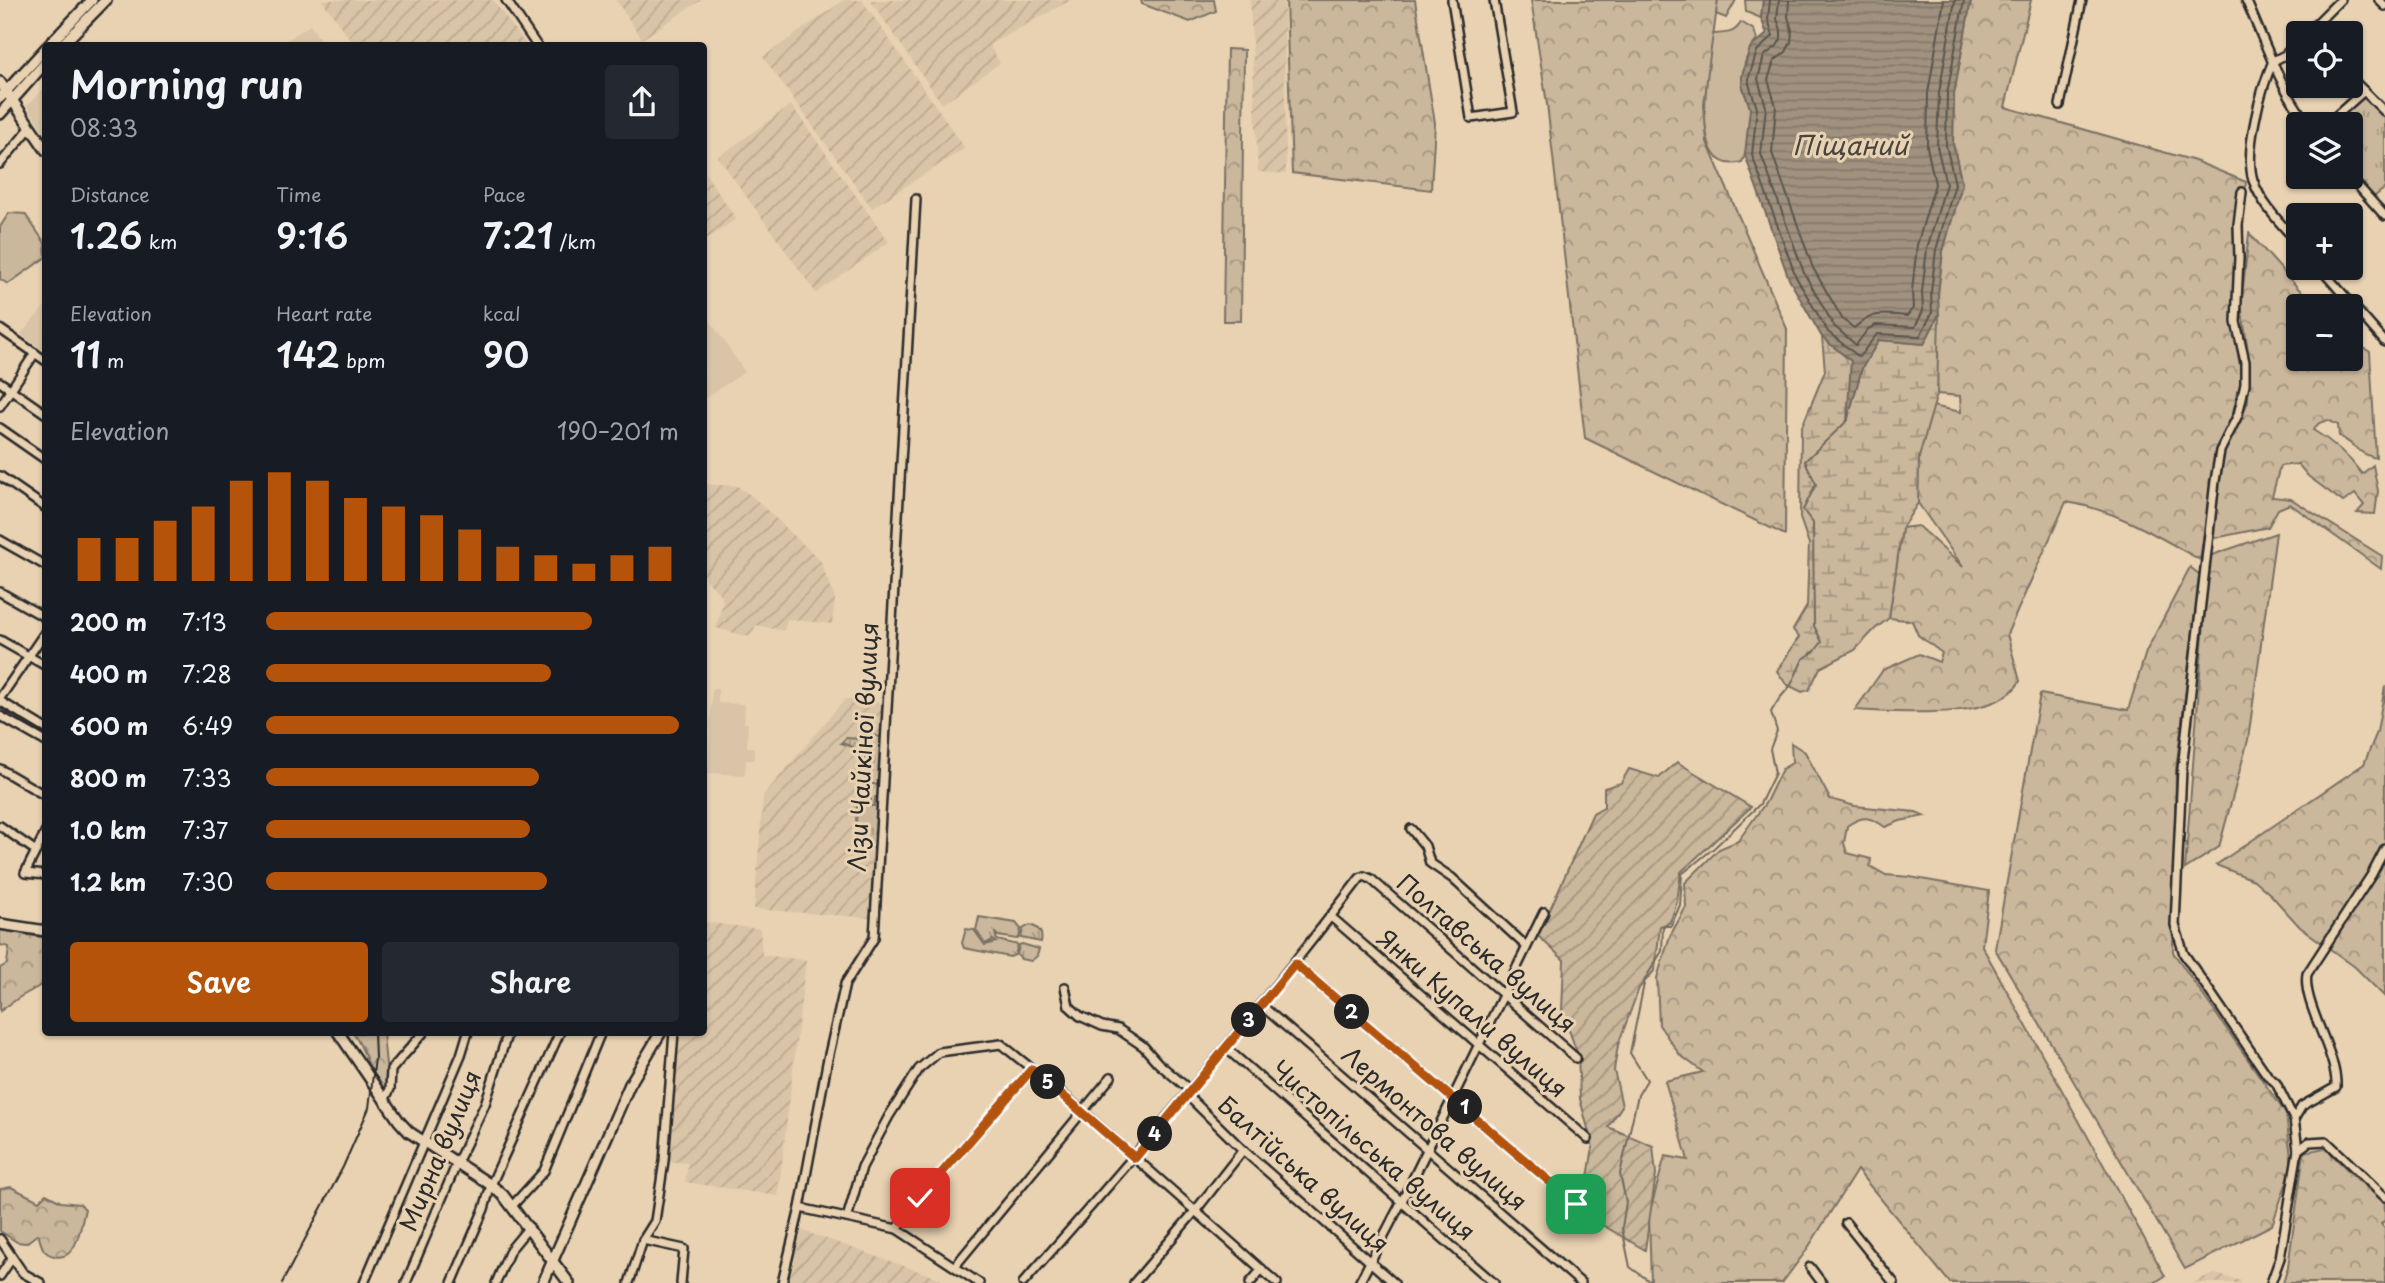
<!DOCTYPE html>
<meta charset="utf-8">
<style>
:root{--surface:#171b24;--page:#242831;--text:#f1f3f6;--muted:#9ea1a6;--accent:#b45309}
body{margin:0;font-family:"Playpen Sans",sans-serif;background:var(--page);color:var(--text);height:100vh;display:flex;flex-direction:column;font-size:26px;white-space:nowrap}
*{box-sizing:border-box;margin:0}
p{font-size:23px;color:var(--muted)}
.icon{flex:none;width:38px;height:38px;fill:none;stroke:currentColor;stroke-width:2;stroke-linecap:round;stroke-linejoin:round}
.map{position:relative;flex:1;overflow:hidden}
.side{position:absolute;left:42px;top:42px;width:665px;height:994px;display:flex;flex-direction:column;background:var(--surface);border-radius:7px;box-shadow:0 2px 5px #0004}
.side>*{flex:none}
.tools{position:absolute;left:2286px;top:21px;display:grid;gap:14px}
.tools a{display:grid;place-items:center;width:77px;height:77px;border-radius:7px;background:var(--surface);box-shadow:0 2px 5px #0004;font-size:35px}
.pin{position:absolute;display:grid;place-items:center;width:60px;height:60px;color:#fff;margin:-30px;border-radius:14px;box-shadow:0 4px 10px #0006}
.km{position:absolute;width:35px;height:35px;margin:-18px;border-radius:50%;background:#222;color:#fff;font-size:19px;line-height:35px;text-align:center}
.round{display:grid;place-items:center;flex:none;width:74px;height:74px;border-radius:7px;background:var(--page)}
.head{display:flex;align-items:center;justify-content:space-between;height:119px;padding:0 28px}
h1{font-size:38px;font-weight:600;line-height:52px}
.figures{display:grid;grid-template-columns:repeat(3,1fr);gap:10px;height:119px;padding:7px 28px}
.figures div{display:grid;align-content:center}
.figures b{font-size:35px;font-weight:600}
.figures small{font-size:19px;font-weight:400}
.figures p{font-size:19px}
.chart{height:196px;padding:14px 28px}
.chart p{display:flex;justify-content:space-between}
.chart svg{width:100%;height:126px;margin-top:7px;stroke:var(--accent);stroke-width:6}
.action{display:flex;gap:14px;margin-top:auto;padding:14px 28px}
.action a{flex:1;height:80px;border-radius:7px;background:var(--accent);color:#fff;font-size:28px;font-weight:600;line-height:80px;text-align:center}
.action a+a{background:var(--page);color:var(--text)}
ul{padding:0 28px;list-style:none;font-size:23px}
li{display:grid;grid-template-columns:112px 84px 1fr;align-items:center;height:52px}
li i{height:18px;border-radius:9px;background:var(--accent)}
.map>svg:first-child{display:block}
.built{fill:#d9c4a7}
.industrial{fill:url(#industrial-furrows)}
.grass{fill:url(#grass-tufts);stroke:#7a7164;stroke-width:2}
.forest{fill:url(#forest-crowns);stroke:#7a7164;stroke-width:2}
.wetland{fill:url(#wetland-marsh);stroke:#7a7164;stroke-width:2}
.park{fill:#cab79c;stroke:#7a7164;stroke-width:2}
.garden{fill:url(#garden-furrows);stroke:#7a7164;stroke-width:2}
.water{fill:url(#water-rules);stroke:#71695d;stroke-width:2}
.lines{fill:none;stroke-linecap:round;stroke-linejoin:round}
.shore{stroke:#5a544d;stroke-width:2}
.stream{stroke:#71695d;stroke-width:2}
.minor-casing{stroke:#2b2b2b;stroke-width:12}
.major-casing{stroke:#2b2b2b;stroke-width:14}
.minor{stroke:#e9d2b2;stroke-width:7}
.major{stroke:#e9d2b2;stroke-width:9}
.rail{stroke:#2b2b2b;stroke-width:2}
.route-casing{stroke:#fff;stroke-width:14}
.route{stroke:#b45309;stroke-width:9}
.labels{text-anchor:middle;stroke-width:6;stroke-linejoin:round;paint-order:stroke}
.street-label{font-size:24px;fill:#2b2b2b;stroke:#e9d2b2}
.water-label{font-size:26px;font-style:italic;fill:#484540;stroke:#e9d2b2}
</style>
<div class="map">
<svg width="2385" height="1283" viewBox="0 0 2385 1283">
<defs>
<pattern id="industrial-furrows" width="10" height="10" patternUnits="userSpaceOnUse" patternTransform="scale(1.75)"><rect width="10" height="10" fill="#d9c4a7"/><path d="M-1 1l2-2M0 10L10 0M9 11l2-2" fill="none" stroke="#baa990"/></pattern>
<pattern id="grass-tufts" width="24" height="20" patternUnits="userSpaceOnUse" patternTransform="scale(1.75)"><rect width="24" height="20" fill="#cab79c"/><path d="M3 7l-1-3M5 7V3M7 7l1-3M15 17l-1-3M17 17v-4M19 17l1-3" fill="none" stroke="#a4957f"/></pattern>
<pattern id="forest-crowns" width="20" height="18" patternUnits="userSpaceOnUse" patternTransform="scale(1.75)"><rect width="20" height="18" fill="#cab79c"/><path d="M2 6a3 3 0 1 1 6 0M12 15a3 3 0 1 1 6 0" fill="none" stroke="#a4957f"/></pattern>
<pattern id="wetland-marsh" width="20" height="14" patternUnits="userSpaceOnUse" patternTransform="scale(1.75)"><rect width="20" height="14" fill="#cab79c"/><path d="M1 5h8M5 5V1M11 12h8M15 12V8" fill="none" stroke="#a4957f"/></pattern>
<pattern id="garden-furrows" width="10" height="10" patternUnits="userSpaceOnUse" patternTransform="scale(1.75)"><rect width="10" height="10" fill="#cab79c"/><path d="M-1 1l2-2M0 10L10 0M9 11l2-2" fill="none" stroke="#a4957f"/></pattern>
<pattern id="water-rules" width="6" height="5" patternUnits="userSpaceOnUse" patternTransform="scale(1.75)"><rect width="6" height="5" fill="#a0927f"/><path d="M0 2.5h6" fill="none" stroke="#837768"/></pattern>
</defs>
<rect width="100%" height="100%" fill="#e9d2b2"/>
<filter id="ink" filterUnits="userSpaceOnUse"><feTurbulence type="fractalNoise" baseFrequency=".0143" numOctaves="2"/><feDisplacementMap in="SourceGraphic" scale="14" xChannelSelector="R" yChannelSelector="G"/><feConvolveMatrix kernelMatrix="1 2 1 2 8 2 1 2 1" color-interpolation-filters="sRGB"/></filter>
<g filter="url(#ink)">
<g class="built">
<polygon points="310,25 324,45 280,45"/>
<polygon points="45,87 45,134 27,106"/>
<polygon points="45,306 45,352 21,334"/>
<polygon points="704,312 745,372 704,399"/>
<polygon points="712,689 718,689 718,703 745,704 744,723 748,723 747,747 754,747 754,760 746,760 745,775 708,773"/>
</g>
<g class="industrial">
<polygon points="322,0 493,0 526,45 354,45"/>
<polygon points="616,0 701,0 642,39"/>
<polygon points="844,0 862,0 965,148 872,208 763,57"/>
<polygon points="870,0 1071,0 989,45 1000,63 942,104"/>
<polygon points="1250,0 1284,0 1286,174 1258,172"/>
<polygon points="791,105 889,242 816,293 718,157"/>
<polygon points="704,171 736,219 704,241"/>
<polygon points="704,484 737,486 752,496 820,560 835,599 832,624 787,619 784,631 756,625 750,637 716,628 723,601 721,595 704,578"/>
<polygon points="845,699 885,702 871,918 754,909 763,796"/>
<polygon points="704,922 760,929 762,955 806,960 778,1196 685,1182 688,1163 667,1161 676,1033 704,1032"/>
<polygon points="801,1230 941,1279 940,1283 789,1283"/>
<polygon points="2215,1274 2241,1281 2241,1283 2193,1283 2202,1278"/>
</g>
<g class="grass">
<polygon points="2363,96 2385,118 2385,188 2374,197 2371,197 2350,173 2350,124 2331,124"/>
<path d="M 867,734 L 881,737 L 878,785 L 867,783 C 867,758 867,750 841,743 L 846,738 L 859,739 Z"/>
<polygon points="871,796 871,806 874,806 875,797 879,797 875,848 854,845 858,797"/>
<polygon points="979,917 1016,923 1021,929 1019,938 1017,939 998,936 995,933 997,940 1018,945 1015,955 1010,957 964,948 962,943 966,929 974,930 985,945 996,942 993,940 985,944 976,930"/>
<path d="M 1030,925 C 1039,928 1043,932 1041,942 L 1021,938 L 1023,929 Z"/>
<polygon points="1022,944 1039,949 1037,956 1031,961 1021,959 1017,955 1019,945"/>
</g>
<g class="forest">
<polygon points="1141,0 1214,0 1216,11 1190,22 1142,4"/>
<polygon points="1286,0 1415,0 1435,123 1431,190 1292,173"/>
<polygon points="1531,0 1718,0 1704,105 1707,142 1787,329 1785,535 1585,438 1547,104"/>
<path d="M 1971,0 L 2031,0 L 2005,107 L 2195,161 L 2246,182 L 2232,313 L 2242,380 L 2230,422 L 2216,451 L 2200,560 C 2158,536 2114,509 2066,502 L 2007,634 L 2020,681 C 1999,722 1896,712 1855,710 L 1883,670 L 1919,654 L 1939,662 L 1942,653 L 1918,635 L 1912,621 L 1889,618 L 1902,528 L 1918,526 L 1963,567 L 1918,503 L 1919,457 L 1932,406 L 1961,412 L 1960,396 L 1937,394 L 1938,293 L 1943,251 L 1962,184 L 1953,144 L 1954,94 Z"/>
<polygon points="1227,49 1244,50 1241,321 1223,321"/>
<path d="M 2249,233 L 2314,306 L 2298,306 L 2298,359 L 2350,359 L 2350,339 L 2370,352 L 2376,458 C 2358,454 2356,445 2339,436 L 2338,425 L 2328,420 L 2319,423 L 2313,430 C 2334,442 2348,455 2362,474 L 2373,465 L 2378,491 L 2375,514 L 2357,513 L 2364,505 L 2355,494 L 2343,502 L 2308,476 L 2298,464 L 2280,466 L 2272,497 L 2291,499 L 2382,556 L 2381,569 L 2290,504 L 2278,509 L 2268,527 L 2210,539 L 2223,453 L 2248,402 L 2249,357 L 2241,305 Z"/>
<polygon points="2276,533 2248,740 2219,847 2185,869 2209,556"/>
<polygon points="2190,567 2200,575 2176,770 2173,952 2286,1114 2292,1167 2272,1225 2185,1269 1995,949 2040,694 2128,710 2146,652"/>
<polygon points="2385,686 2385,997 2355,967 2300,927 2271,895 2254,880 2216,865 2364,764 2377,732"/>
<path d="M 1791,743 L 1805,752 L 1830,799 L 1855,806 L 1916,812 L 1925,816 L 1900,821 L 1885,827 C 1870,816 1862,815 1847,826 L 1844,843 L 1847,853 L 1871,859 L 1870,866 L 1886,875 L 1910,877 L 1989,891 L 1982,946 L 2165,1276 L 2154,1283 L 1950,1283 L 1857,1170 L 1806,1251 L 1782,1283 L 1651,1283 L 1649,1215 L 1665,1156 L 1688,1160 L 1665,1081 L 1703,1072 L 1680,1055 L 1659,1025 L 1657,978 L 1670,936 L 1686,907 L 1685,883 L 1719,849 L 1738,841 L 1766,802 L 1782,769 L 1792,763 Z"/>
<polygon points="0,930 46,938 45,983 20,997 0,1011 0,968 7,964 9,947 0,945"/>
<path d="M 353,1033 L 383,1033 L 388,1087 L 382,1092 C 370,1074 366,1051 353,1033 Z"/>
<polygon points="2325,1148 2358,1180 2385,1203 2385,1220 2381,1224 2385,1229 2385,1283 2283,1283 2288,1267 2304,1152"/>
<path d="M 11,1187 L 39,1201 L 46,1194 L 61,1202 L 80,1204 L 85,1209 C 81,1225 77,1263 54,1256 C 50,1255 47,1254 44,1250 C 41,1246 40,1239 38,1234 L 26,1243 L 17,1242 L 0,1231 L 0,1189 Z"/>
</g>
<polygon class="wetland" points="1939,314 1937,394 1919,457 1918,503 1902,528 1889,618 1875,629 1855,650 1820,668 1809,690 1802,692 1786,684 1777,671 1799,637 1793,630 1807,606 1809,544 1800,518 1801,429 1825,371 1822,337 1851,361 1848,417 1862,368 1879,340 1924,344"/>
<g class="park">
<polygon points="1718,0 1736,0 1726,18 1716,14"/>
<polygon points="1745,0 1763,0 1761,18 1746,12"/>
<path d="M 1741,22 L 1754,30 L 1757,40 C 1746,53 1739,75 1744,92 C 1746,98 1749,102 1750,108 C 1751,124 1749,147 1742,162 C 1685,178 1710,61 1713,34 C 1726,33 1735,34 1741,22 Z"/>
<polygon points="9,213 25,214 45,243 46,257 8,284 0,279 0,227"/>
</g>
<polygon class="garden" points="1677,762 1751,807 1681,872 1677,902 1670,923 1660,926 1655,970 1639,988 1618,1045 1614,1070 1622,1106 1608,1127 1653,1146 1656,1174 1645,1250 1582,1213 1593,1147 1580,1099 1578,1055 1562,1011 1564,960 1538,936 1593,813 1604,807 1604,788 1621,783 1629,769 1659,778"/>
<polygon class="water" points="1763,0 1971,0 1954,94 1953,144 1962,184 1943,251 1938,293 1939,314 1924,344 1879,340 1862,368 1847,422 1851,361 1822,337 1789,279 1745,155 1750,108 1742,84 1742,76 1750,48 1767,34 1761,18"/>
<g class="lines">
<g class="shore">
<polyline points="1770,0 1768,19 1773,36 1757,51 1749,77 1749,84 1757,108 1752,155 1796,277 1828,332 1859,357 1877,334 1920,336 1932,313 1931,292 1936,250 1955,184 1946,145 1947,94 1964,0"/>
<polyline points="1779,0 1777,19 1781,30 1781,39 1777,46 1764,56 1758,79 1766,107 1761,154 1804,273 1834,326 1856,345 1868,329 1876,325 1915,327 1923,311 1922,292 1927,249 1946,184 1937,146 1939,93 1955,0"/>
<path d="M 1789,0 L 1788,17 L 1792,30 L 1791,42 L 1786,52 L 1774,61 L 1768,80 L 1776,106 L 1772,153 L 1813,268 L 1843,320 L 1854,328 C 1874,311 1881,314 1907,316 L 1913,308 L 1912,291 L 1917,245 L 1935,184 L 1927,147 L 1928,93 L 1944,0"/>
</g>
<polyline class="stream" points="1652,1283 1630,1267 1622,1228 1626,1202 1620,1174 1638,1095 1647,1080 1630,1053 1645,979 1662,951 1663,926 1671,926 1680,905 1682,874 1714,848 1760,804 1775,773 1770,749 1777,731 1771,712 1779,699 1791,685 1803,659 1815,651 1822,642 1814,626 1813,523 1803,510 1816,484 1805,461 1848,420"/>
<defs>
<g id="minor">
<polyline points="506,0 537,46"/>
<polyline points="1452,0 1471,118 1513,112 1494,0"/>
<path d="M 2246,0 C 2264,40 2281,90 2308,124"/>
<polyline points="2379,0 2385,6"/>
<polyline points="2307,33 2340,0"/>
<path d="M 2298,42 L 2285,55 L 2273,61 C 2261,89 2244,150 2253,180 C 2261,204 2281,224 2298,243"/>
<polyline points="2350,77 2364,91"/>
<polyline points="2060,105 2082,0"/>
<polyline points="2327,124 2364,91 2385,112"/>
<polyline points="0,164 30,128"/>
<polyline points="2350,177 2385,216"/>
<polyline points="2242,192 2238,225 2239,258 2236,322 2245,362 2245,384 2238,415 2220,451 2215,481 2182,769 2175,925 2184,954 2267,1075 2276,1083 2294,1119 2298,1150 2280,1258 2271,1283"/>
<polyline points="2320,268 2385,342"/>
<polyline points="0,329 46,361"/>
<polyline points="0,382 46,414"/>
<polyline points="0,406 35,353"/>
<polyline points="0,428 46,460"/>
<polyline points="0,476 46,508"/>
<polyline points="0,540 46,566"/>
<polyline points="0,592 46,618"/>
<polyline points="0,640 46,666"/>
<polyline points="0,698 46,631"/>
<polyline points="0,701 46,729"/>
<polyline points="0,716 46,742"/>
<polyline points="0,769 46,796"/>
<polyline points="0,826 36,851"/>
<polyline points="1411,829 1425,846 1430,863 1452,878 1526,946"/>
<polyline points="46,831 25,873 46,875"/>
<polyline points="1330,916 1588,1139"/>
<polyline points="1295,964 1576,1204"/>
<polyline points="1065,987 1069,1006 1080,1016 1102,1026 1118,1029 1143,1046 1158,1063 1191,1091"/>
<polyline points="1261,1005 1581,1283"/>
<polyline points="1226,1048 1494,1283"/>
<polyline points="1187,1095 1243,1150 1394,1283"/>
<polyline points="384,1101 390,1089 391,1070 424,1032"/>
<path d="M 2294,1119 L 2302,1106 L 2336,1087 C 2338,1054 2302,1004 2307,974 L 2372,874 L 2385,849"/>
<polyline points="2298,1150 2309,1142 2326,1141 2385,1197"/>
<polyline points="513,1205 544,1171 601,1032"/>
<polyline points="800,1208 897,1229 979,1283"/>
<polyline points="847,1218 862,1167 889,1116 919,1069 939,1052 1001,1044 1057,1089 1277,1283"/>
<polyline points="1846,1223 1894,1283"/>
<polyline points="897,1229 920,1198 1032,1069"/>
<polyline points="0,1239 23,1273 41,1283"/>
<polyline points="643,1240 684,1249 681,1283"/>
<polyline points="955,1266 1111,1077"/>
<polyline points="1810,1267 1822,1283"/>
<polyline points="0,1276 12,1258"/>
<polyline points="364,1283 461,1055 468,1032"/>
<polyline points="406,1283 457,1163 485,1104 508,1032"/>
<polyline points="452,1283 484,1209 491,1185 560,1032"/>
<polyline points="496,1283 510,1250 529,1227"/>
<polyline points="629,1283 643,1240 655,1221 664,1161 674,1032"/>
<polyline points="782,1283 800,1208 827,1063 845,984 874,938 916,199"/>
<path d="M 1023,1283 C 1140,1152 1253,1018 1360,878 L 1364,876 L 1371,879 L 1576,1058"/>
<polyline points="1134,1283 1196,1210 1243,1150"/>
<polyline points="1250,1283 1262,1269"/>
<polyline points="1359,1283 1402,1201 1544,912"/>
</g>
<g id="major">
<polyline points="48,46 92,0"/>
<polyline points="61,46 106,0"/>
<polyline points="0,82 46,150"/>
<polyline points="0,98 46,48"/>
<polyline points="0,114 46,62"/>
<polyline points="0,924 46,931"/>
<polyline points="338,1032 399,1121 409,1132 491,1185 503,1195 569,1283"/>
<polyline points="543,1283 630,1084 661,1032"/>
</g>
</defs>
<use href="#minor" class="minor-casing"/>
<use href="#major" class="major-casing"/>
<use href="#minor" class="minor"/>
<use href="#major" class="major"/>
<g class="rail">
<polyline points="0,708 46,734"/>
<polyline points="282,1283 343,1167 369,1108 375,1058 374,1032"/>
</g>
</g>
</g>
<g class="lines" filter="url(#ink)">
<defs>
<polyline id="route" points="920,1198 1032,1069 1135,1158 1295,964 1576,1204"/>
</defs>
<use href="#route" class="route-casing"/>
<use href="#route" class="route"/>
</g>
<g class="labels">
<g class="street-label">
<text transform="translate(864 747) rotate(-87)" y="8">Лізи Чайкіної вулиця</text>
<text transform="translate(1486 954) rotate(41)" y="8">Полтавська вулиця</text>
<text transform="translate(1472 1014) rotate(41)" y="8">Янки Купали вулиця</text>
<text transform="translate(1434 1129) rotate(41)" y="8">Лермонтова вулиця</text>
<text transform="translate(441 1151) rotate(-67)" y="8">Мирна вулиця</text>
<text transform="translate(1373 1151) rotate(41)" y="8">Чистопільська вулиця</text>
<text transform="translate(1303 1175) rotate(42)" y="8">Балтійська вулиця</text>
</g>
<g class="water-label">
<text x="1850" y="155">Піщаний</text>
</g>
</g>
</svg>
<div class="tools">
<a><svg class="icon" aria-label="locate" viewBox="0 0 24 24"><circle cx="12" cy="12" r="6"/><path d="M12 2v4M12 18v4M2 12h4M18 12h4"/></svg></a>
<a><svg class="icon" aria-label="layers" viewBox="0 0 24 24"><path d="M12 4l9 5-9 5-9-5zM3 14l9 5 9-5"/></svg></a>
<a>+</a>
<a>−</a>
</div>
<div class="pin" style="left:1576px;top:1204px;background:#1e9e55"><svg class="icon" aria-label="arrive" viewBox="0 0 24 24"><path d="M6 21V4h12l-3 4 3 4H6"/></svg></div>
<div class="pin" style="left:920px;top:1198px;background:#d93025"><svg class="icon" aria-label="check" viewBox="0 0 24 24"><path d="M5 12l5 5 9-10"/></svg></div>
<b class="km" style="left:1465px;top:1107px">1</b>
<b class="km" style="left:1352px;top:1012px">2</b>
<b class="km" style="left:1249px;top:1020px">3</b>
<b class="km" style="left:1155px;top:1134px">4</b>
<b class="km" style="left:1048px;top:1082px">5</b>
<section class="side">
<div class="head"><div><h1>Morning run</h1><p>08:33</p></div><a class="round"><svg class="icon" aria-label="share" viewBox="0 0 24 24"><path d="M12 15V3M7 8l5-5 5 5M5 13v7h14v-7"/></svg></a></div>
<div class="figures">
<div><p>Distance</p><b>1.26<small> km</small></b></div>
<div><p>Time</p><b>9:16</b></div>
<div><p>Pace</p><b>7:21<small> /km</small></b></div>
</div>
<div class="figures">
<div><p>Elevation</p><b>11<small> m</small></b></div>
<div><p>Heart rate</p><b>142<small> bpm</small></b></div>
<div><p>kcal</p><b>90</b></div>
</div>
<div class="chart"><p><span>Elevation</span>190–201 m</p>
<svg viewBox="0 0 160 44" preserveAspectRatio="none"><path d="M5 44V29M15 44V29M25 44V23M35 44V18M45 44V9M55 44V6M65 44V9M75 44V15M85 44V18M95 44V21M105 44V26M115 44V32M125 44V35M135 44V38M145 44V35M155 44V32"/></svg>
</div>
<ul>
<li><b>200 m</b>7:13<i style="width:79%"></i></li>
<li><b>400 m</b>7:28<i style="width:69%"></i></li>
<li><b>600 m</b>6:49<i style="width:100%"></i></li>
<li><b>800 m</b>7:33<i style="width:66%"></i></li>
<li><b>1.0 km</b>7:37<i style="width:64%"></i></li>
<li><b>1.2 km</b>7:30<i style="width:68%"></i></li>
</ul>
<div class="action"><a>Save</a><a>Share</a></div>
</section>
</div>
